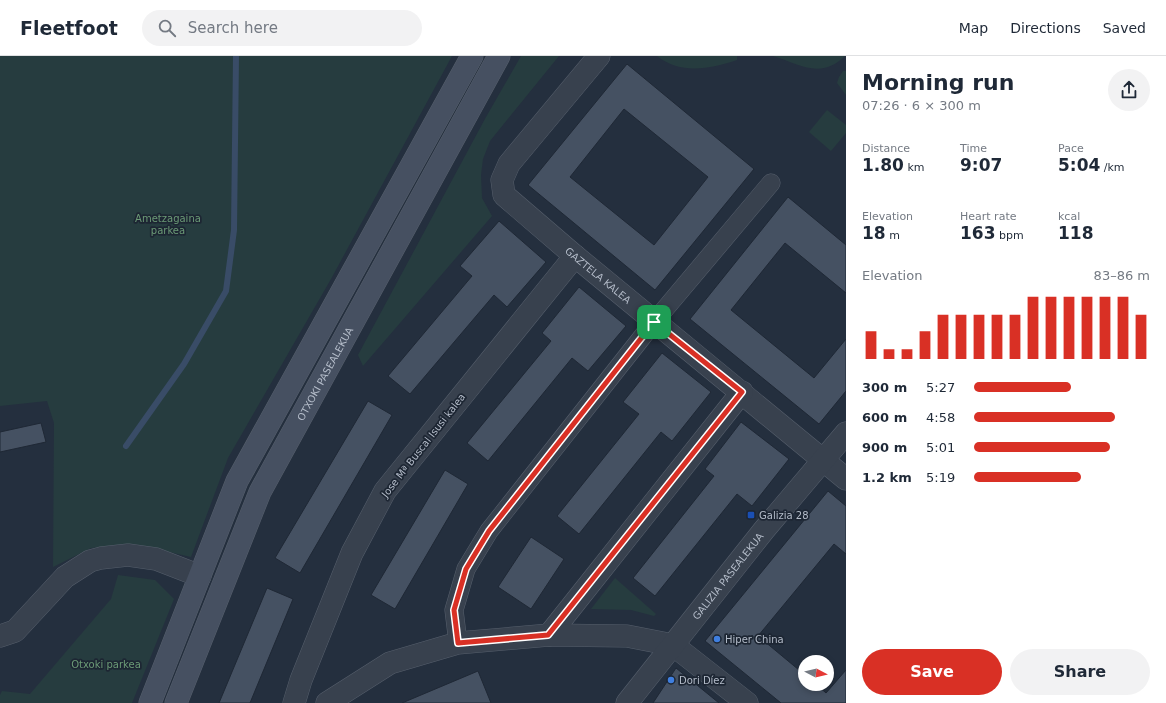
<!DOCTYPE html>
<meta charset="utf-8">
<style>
:root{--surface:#fff;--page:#f2f2f3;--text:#1f2937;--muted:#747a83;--line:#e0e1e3;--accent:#d93025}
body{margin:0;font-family:"DejaVu Sans",sans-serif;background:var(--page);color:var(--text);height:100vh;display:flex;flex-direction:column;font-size:15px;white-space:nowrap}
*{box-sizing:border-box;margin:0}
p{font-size:13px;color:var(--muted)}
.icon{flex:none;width:22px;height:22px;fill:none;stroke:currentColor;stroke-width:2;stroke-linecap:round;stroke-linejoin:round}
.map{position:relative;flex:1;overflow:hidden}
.sheet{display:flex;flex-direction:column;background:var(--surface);width:320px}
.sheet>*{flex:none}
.needle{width:26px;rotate:97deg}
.controls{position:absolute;left:798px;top:599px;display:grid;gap:8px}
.controls a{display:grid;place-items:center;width:36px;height:36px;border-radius:50%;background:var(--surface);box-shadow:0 2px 6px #0003;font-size:20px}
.pin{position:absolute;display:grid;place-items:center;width:34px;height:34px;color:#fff;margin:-17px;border-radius:8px;box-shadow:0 2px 6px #0006}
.round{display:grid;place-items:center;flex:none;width:42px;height:42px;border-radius:21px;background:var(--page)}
.summary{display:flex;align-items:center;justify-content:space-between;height:68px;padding:0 16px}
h1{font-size:22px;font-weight:600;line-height:30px}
.figures{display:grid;grid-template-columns:repeat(3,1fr);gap:6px;height:68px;padding:4px 16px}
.figures div{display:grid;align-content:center}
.figures b{font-size:17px;font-weight:600}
.figures small{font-size:11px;font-weight:400}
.figures p{font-size:11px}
.chart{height:112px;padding:8px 16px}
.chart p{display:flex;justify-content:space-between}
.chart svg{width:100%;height:72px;margin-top:4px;stroke:var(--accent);stroke-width:6}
.primary-button{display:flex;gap:8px;margin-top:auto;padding:8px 16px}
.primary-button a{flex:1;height:46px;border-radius:24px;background:var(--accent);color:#fff;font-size:16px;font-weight:600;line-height:46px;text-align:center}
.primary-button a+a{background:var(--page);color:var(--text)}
ul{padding:0 16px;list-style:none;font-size:13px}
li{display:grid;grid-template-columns:64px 48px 1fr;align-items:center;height:30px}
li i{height:10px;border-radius:5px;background:var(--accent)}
header{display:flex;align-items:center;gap:24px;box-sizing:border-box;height:56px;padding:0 20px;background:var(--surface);border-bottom:1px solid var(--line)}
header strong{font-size:19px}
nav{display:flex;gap:22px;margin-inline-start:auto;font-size:14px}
.search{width:280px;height:36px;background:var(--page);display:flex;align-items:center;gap:10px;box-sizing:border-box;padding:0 14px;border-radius:22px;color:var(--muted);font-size:15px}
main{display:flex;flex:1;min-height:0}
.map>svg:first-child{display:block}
.green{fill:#263c3f}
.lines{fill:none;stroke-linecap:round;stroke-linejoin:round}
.stream{stroke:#394c67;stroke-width:6}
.building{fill:#455162;stroke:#1f2835;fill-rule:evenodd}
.pedestrian-casing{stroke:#565f6c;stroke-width:19}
.minor-casing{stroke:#565f6c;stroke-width:23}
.secondary-casing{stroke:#565f6c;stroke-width:23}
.pedestrian{stroke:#38414e;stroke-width:18}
.minor{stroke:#38414e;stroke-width:22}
.secondary{stroke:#465061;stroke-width:22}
.route-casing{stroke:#fff;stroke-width:8}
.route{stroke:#d93025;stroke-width:5}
.transit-dot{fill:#1a4fb4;stroke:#1d2633;stroke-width:1.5}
.shop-dot{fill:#3f7fe0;stroke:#1d2633;stroke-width:1.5}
.labels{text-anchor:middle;stroke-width:3.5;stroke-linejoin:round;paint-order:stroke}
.park-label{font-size:10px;fill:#6b9a76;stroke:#1d2633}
.street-label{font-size:10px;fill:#b4bcc9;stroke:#1d2633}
.poi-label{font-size:10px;fill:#b4bcc9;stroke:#1d2633;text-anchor:start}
</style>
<header>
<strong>Fleetfoot</strong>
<div class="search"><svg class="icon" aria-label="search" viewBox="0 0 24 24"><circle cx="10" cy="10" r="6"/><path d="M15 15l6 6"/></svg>Search here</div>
<nav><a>Map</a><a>Directions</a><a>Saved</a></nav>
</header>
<main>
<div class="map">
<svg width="846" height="647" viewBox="0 0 846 647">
<rect width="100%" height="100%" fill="#242f3e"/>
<g class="green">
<polygon points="0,0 452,0 331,223 228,402 191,501 134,488 91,492 53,511 54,367 47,345 0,350"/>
<polygon points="521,0 559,0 490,85 483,103 481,119 482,142 492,160 363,310 358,299 486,61"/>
<path d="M 657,0 L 737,0 L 737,4 C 710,13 681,19 657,0 Z"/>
<path d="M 773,0 L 845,0 C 820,24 800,8 773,0 Z"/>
<polygon points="843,15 846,15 846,39 837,27 839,21"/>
<polygon points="827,54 846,69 846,77 831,95 809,76"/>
<polygon points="118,519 155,524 174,543 132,647 0,647 0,639 2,635 30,638 111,543"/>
<polygon points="615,522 656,558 654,560 631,554 591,553"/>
</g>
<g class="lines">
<polyline class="stream" points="126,390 184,308 226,235 234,174 236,0"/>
</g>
<g class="building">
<path d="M 627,8 L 754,113 L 655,234 L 528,129 ZM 624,53 L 708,121 L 654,189 L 570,121 Z"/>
<polygon points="788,141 846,189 846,237 785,187 731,254 814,322 846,283 846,335 819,368 690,263"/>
<polygon points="499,165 546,206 507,251 494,239 410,338 388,320 472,220 460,210"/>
<polygon points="579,231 626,270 588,315 572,302 488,405 467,387 551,285 542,277"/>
<polygon points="662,297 711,336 672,385 661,376 579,478 557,460 639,358 623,346"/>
<polygon points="368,345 392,359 300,517 275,502"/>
<polygon points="741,366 789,403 752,450 737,438 655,540 633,522 714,420 705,413"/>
<polygon points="41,367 46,386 0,396 0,376"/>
<polygon points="445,414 468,428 395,553 371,539"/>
<polygon points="828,435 846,450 846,498 834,488 758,580 805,619 805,628 816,628 826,637 846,614 846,647 781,647 705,585"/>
<polygon points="531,481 564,503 531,553 498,531"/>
<polygon points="267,532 293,543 250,647 219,647"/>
<polygon points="676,612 719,647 653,647"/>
<polygon points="478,615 491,647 402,647"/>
</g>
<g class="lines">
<defs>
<polyline id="pedestrian" points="458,587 454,554 466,513 489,475 654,266 771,127"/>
<g id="minor">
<path id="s1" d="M 599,0 L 509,108 L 502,124 L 504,139 L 575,200 L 846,423"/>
<polyline points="549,579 742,336"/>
<polyline points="0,580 15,575 65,521 90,505 101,502 128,499 156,503 200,520"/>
<polyline points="294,647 301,624 352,497 385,435 575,200"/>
<polyline points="327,647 390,607 458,587 549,579 627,580 673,589 747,647"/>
<path id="s2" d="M 627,647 L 764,474 L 846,377"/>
</g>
<g id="secondary">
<polyline points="150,647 237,425 472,0"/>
<path id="s3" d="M 176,647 L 260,436 L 499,0"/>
</g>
</defs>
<use href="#pedestrian" class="pedestrian-casing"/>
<use href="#minor" class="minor-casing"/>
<use href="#secondary" class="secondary-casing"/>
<use href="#pedestrian" class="pedestrian"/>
<use href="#minor" class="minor"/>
<use href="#secondary" class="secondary"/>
</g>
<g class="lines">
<defs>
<polygon id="route" points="654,266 742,336 548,579 458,587 454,554 466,513 489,475"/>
</defs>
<use href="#route" class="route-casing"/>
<use href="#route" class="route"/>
</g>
<rect class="transit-dot" x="747" y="455" width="8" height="8" rx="2"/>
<g class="shop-dot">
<circle cx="717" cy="583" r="4"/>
<circle cx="671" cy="624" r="4"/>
</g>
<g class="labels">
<g class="park-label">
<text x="168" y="166">Ametzagaina<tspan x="168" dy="12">parkea</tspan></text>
<text x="106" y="612">Otxoki parkea</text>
</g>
<g class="street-label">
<text dy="4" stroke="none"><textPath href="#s1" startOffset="297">GAZTELA KALEA</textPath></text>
<text dy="4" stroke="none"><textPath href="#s3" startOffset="362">OTXOKI PASEALEKUA</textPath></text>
<text transform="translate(423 389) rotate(-52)" y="4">Jose Mª Buscal Isusi kalea</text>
<text dy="4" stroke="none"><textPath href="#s2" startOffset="162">GALIZIA PASEALEKUA</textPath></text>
</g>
<g class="poi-label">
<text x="759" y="463">Galizia 28</text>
<text x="725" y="587">Hiper China</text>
<text x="679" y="628">Dori Díez</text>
</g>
</g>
</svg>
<div class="controls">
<a><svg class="needle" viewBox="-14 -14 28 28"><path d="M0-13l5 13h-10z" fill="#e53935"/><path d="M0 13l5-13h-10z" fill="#747a83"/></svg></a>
</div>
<div class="pin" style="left:654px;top:266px;background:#1e9e55"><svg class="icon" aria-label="arrive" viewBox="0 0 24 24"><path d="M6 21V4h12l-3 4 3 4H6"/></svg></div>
</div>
<section class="sheet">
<div class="summary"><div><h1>Morning run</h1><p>07:26 · 6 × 300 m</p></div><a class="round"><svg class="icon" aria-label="share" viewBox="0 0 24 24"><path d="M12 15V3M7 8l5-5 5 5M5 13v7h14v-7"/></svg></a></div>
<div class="figures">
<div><p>Distance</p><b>1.80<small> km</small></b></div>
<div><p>Time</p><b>9:07</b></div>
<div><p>Pace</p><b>5:04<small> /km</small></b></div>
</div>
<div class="figures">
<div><p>Elevation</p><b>18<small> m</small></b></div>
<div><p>Heart rate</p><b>163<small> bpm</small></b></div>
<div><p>kcal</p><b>118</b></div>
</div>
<div class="chart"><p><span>Elevation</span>83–86 m</p>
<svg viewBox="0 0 160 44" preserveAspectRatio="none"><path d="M5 44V27M15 44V38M25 44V38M35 44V27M45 44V17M55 44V17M65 44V17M75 44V17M85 44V17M95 44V6M105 44V6M115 44V6M125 44V6M135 44V6M145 44V6M155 44V17"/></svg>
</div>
<ul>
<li><b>300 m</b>5:27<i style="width:55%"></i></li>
<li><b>600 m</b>4:58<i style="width:80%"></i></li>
<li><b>900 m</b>5:01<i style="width:77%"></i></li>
<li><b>1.2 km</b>5:19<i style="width:61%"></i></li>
</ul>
<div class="primary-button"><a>Save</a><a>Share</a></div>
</section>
</main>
